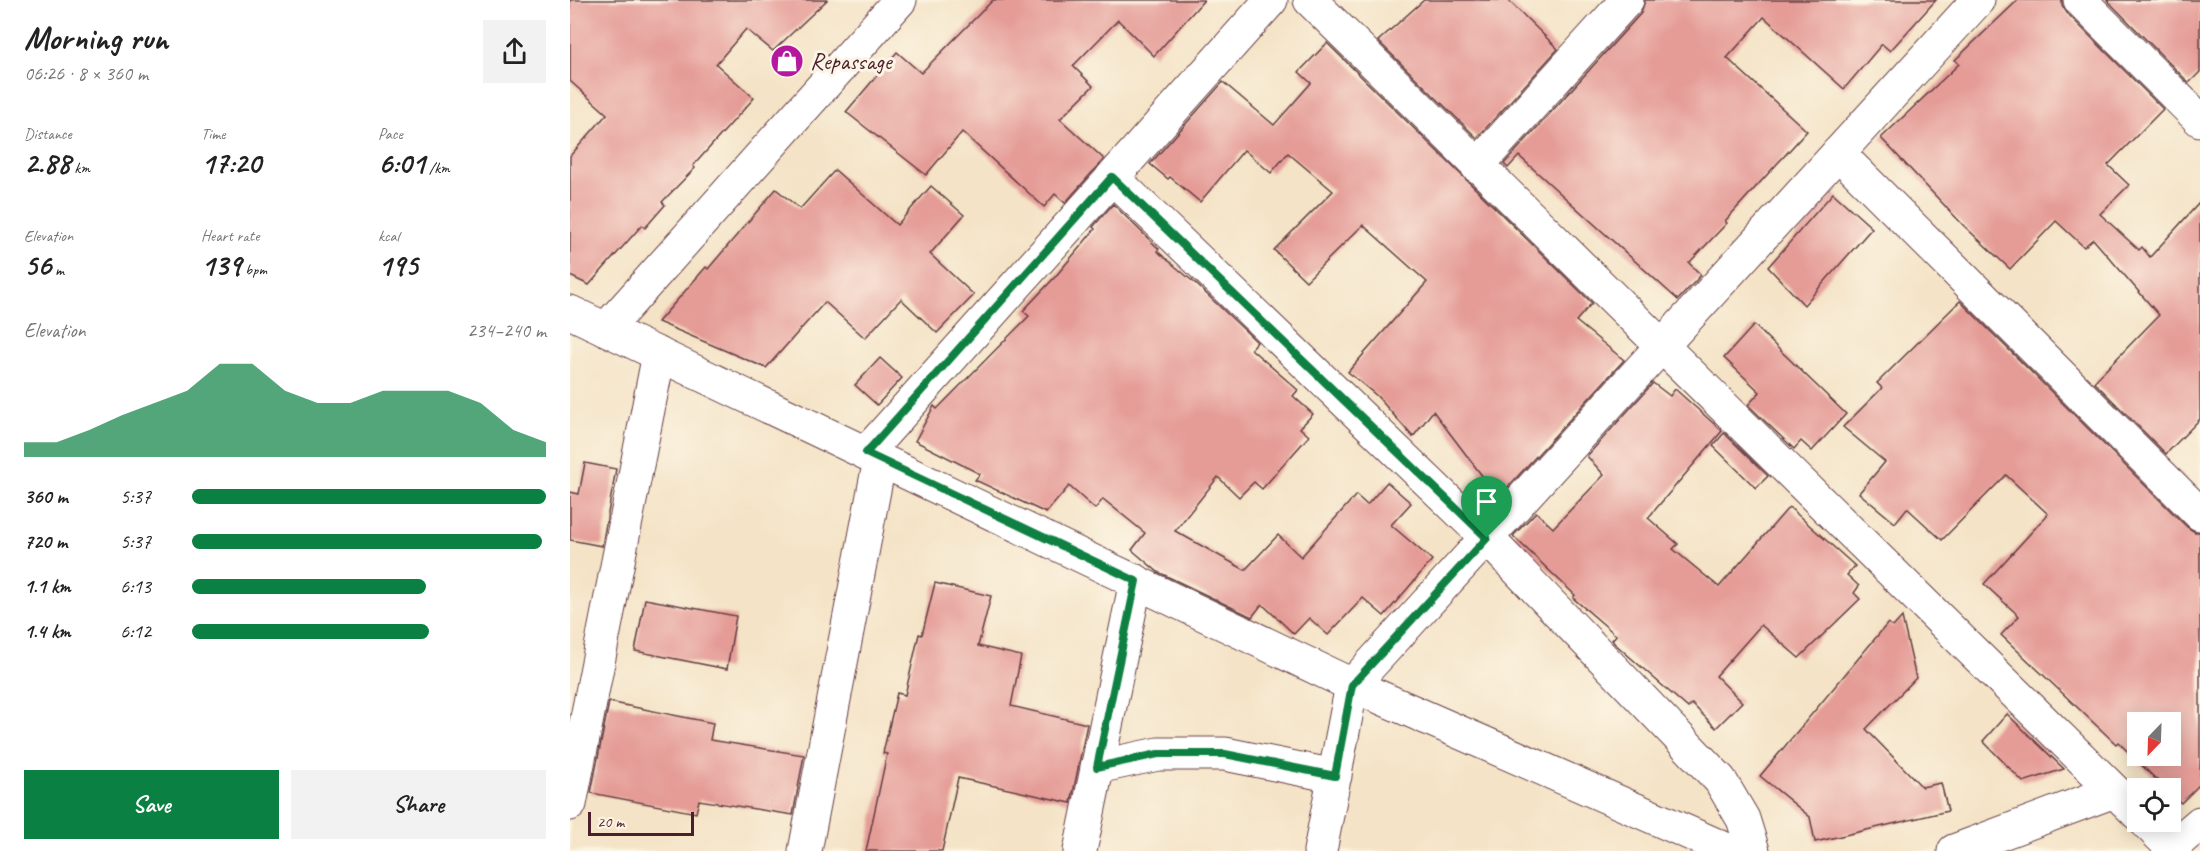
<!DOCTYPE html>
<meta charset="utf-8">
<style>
:root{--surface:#fff;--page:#f2f2f2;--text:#222;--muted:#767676;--accent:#0b8043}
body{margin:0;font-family:Caveat,sans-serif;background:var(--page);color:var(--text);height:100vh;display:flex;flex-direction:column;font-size:22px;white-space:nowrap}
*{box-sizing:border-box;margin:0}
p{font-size:20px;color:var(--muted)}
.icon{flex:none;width:33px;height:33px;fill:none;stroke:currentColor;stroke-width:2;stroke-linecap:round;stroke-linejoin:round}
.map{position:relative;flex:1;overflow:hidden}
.panel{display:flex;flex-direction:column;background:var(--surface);width:570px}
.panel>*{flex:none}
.needle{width:39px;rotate:203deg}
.fabs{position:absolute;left:1557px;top:712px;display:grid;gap:12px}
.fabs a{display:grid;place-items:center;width:54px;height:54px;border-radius:0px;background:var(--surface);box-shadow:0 3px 15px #0003;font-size:30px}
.scale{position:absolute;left:18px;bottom:15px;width:106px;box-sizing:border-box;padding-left:6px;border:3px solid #4a1f2b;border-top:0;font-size:16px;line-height:21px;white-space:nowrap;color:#4a1f2b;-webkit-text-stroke:4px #fcf5e5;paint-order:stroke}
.pin{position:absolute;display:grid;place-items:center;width:51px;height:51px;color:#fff;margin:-62px -26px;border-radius:50% 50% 50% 0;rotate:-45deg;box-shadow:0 0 6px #0007}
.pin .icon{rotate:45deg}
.round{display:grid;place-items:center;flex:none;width:63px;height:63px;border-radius:0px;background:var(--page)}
.head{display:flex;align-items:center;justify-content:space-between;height:102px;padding:0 24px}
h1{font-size:33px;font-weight:700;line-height:45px}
.metrics{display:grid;grid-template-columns:repeat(3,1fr);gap:9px;height:102px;padding:6px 24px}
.metrics div{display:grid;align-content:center}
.metrics b{font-size:30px;font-weight:700}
.metrics small{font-size:16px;font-weight:400}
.metrics p{font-size:16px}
.chart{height:168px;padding:12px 24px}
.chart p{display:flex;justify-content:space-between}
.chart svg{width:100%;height:108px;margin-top:6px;fill:var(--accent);opacity:.7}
.button{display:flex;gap:12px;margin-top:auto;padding:12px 24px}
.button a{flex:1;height:69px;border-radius:0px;background:var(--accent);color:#fff;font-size:24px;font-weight:700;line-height:69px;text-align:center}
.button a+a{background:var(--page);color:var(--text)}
ul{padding:0 24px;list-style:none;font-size:20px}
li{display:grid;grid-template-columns:96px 72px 1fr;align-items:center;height:45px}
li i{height:15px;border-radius:8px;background:var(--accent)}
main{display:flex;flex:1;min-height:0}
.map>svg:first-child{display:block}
.building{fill:#e59c97;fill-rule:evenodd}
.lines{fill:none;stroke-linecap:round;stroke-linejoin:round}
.minor-casing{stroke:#643c42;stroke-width:35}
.minor{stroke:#fff;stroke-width:33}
.route-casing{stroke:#fff;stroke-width:12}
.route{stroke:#0b8043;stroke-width:8}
.labels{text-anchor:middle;stroke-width:6;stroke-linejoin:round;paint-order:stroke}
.poi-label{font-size:24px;fill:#4a1f2b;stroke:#fcf5e5;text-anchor:start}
</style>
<main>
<section class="panel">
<div class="head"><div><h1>Morning run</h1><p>06:26 · 8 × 360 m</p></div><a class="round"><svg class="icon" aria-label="share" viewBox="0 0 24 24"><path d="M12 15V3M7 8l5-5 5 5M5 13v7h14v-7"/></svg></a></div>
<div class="metrics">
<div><p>Distance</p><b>2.88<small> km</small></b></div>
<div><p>Time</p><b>17:20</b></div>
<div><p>Pace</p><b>6:01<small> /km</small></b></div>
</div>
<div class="metrics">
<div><p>Elevation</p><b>56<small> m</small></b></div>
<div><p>Heart rate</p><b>139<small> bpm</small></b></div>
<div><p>kcal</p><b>195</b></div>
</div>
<div class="chart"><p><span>Elevation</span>234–240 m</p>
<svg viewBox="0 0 160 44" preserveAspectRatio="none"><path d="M0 44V38L10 38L20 33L30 27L40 22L50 17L60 6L70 6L80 17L90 22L100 22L110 17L120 17L130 17L140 22L150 33L160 38V44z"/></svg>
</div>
<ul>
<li><b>360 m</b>5:37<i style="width:100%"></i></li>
<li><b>720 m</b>5:37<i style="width:99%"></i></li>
<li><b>1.1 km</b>6:13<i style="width:66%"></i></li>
<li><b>1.4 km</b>6:12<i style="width:67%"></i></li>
</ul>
<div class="button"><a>Save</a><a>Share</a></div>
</section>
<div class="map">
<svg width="1630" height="851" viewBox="0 0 1630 851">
<rect width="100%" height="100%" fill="#fcf5e5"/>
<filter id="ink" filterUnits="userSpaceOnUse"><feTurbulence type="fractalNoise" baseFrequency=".0167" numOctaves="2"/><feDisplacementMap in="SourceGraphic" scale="12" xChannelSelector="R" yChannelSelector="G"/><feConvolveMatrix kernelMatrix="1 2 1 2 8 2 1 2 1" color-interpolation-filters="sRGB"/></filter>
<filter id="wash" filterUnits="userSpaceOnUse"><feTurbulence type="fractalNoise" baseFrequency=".008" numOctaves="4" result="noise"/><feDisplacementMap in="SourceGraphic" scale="24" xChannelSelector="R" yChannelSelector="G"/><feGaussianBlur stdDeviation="1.35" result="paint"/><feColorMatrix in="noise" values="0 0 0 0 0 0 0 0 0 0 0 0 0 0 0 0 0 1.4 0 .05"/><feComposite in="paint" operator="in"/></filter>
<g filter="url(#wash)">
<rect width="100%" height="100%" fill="#f4e3c6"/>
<g id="blocks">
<g class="building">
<polygon points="0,0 257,0 203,51 176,29 146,64 184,98 123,166 125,168 92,202 95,205 75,228 72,225 19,285 0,276 0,156 37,114 0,81"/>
<polygon points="423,0 634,0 584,56 548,20 503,66 523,86 490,119 534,159 495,203 485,194 474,207 392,132 356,175 276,112 327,52 351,73"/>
<polygon points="854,0 938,0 988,49 907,138 808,41"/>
<polygon points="1075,0 1366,0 1320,51 1312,44 1274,89 1194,17 1157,58 1237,131 1155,221 1157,223 1119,263 1131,275 1108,300 949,156 938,168 934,164 1071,13"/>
<polygon points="1448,0 1492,0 1492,5 1497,13 1593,109 1538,165 1559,185 1530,214 1569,250 1572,247 1580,257 1630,202 1630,419 1596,454 1524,382 1589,315 1523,239 1514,247 1486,221 1440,269 1393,225 1311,138 1389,64 1385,60"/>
<polygon points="1537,0 1630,0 1630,72 1619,83"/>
<polygon points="757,43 1022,303 1006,321 1054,360 916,511 900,496 916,481 863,411 843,437 807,396 778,372 857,282 793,225 736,281 704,250 763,191 718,153 701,173 674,150 630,202 600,177 598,179 580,164 653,82 704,125 741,83 729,72"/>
<polygon points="265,170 327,225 361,186 394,215 360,254 404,295 367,333 331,299 295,338 255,302 196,368 88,322 136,267 138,269 206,189 230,209"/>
<polygon points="1263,193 1302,228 1234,305 1198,267"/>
<polygon points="543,204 589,249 587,251 626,284 687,342 681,349 728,390 723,396 743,414 730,428 739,436 692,489 684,482 669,497 648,477 605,531 675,570 708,535 731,557 786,495 797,505 817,482 841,503 821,525 862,560 814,616 793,598 758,635 739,618 724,634 692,604 682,617 588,572 562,550 575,533 533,499 525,509 499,486 476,513 405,480 410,474 345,441 364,406 367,409 459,316 453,311 485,277 525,229 523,227"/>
<path d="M 1390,301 L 1617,527 L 1625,532 L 1630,532 L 1630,784 L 1611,803 L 1600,793 L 1600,789 L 1596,789 L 1548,742 L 1546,744 L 1431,635 L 1449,616 L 1414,584 L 1478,514 L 1436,475 L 1372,540 L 1337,508 L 1325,523 L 1289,493 L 1315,462 L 1273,427 L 1312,388 L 1307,383 ZM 1568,723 L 1600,723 L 1600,756 L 1568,756 Z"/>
<polygon points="1184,325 1276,414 1242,451 1231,441 1224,449 1178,405 1190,392 1154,358"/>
<polygon points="310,358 332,378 307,405 285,385"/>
<polygon points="1083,383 1100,396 1105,389 1152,431 1078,518 1108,544 1103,549 1149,587 1219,507 1285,566 1277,575 1289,586 1284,593 1290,599 1229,658 1191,625 1146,676 1172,702 1146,728 1122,704 1118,708 1044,643 1042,640 1046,635 1003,598 1005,595 943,536 966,512 983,528 1034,475 1017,456"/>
<polygon points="1154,433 1198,476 1186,488 1143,446"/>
<polygon points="15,463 46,469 32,546 0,540 0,492 9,494"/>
<polygon points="365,583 421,596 408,646 451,656 441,706 517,724 501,803 388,778 372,851 296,851 317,754 313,753 327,693 335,695 349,634 352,635"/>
<polygon points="75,599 166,616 157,669 65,651"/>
<polygon points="1332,617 1346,678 1296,729 1352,787 1371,783 1378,811 1245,842 1240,817 1190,776 1318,623 1323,627"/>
<polygon points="39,702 143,723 140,740 234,755 223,815 129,800 126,813 21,793"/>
<polygon points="1437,714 1494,769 1453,782 1413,741"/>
</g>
</g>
</g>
<g filter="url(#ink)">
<use href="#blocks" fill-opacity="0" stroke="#643c42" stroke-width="1.5"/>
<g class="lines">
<defs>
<g id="minor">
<polyline points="740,0 1568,814"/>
<polyline points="1510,0 1630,120"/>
<polyline points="1268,153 1630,514"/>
<polyline points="907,166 1057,0"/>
<polyline points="542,177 917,538 1150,780 1173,819 1183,851"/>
<polyline points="0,312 782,685 1160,851"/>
<polyline points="36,329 330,0"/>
<polyline points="296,453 701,0"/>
<polyline points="527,767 588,754 655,754 765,776"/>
<polyline points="0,804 89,354"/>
<polyline points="1576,822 1605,851"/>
<polyline points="1602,847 1630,823"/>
<polyline points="235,851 310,459"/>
<polyline points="510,851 566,581"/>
<polyline points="750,851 782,685 1408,0"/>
<polyline points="1384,851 1544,791"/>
</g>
</defs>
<use href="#minor" class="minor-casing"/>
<use href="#minor" class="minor"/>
</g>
</g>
<g class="lines" filter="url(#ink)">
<defs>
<polygon id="route" points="542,177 917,538 782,685 765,776 655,754 588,754 527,767 566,581 296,453"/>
</defs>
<use href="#route" class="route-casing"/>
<use href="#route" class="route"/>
</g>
<defs>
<symbol id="shop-disc" viewBox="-11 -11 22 22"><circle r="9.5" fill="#b5179e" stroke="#fcf5e5"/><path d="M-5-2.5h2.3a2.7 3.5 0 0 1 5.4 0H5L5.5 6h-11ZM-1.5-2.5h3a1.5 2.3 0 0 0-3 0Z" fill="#fff"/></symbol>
</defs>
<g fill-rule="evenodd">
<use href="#shop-disc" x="198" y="42" width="38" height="38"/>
</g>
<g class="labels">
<g class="poi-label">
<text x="240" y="69">Repassage</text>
</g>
</g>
</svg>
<div class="fabs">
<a><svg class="needle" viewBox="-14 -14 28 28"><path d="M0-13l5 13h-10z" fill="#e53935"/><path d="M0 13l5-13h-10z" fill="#767676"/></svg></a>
<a><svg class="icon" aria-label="locate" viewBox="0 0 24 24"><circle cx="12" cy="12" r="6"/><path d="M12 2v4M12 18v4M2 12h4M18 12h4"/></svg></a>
</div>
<div class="scale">20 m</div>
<div class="pin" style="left:917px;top:538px;background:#1e9e55"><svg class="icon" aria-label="arrive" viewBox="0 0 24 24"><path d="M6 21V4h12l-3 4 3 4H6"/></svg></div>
</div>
</main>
